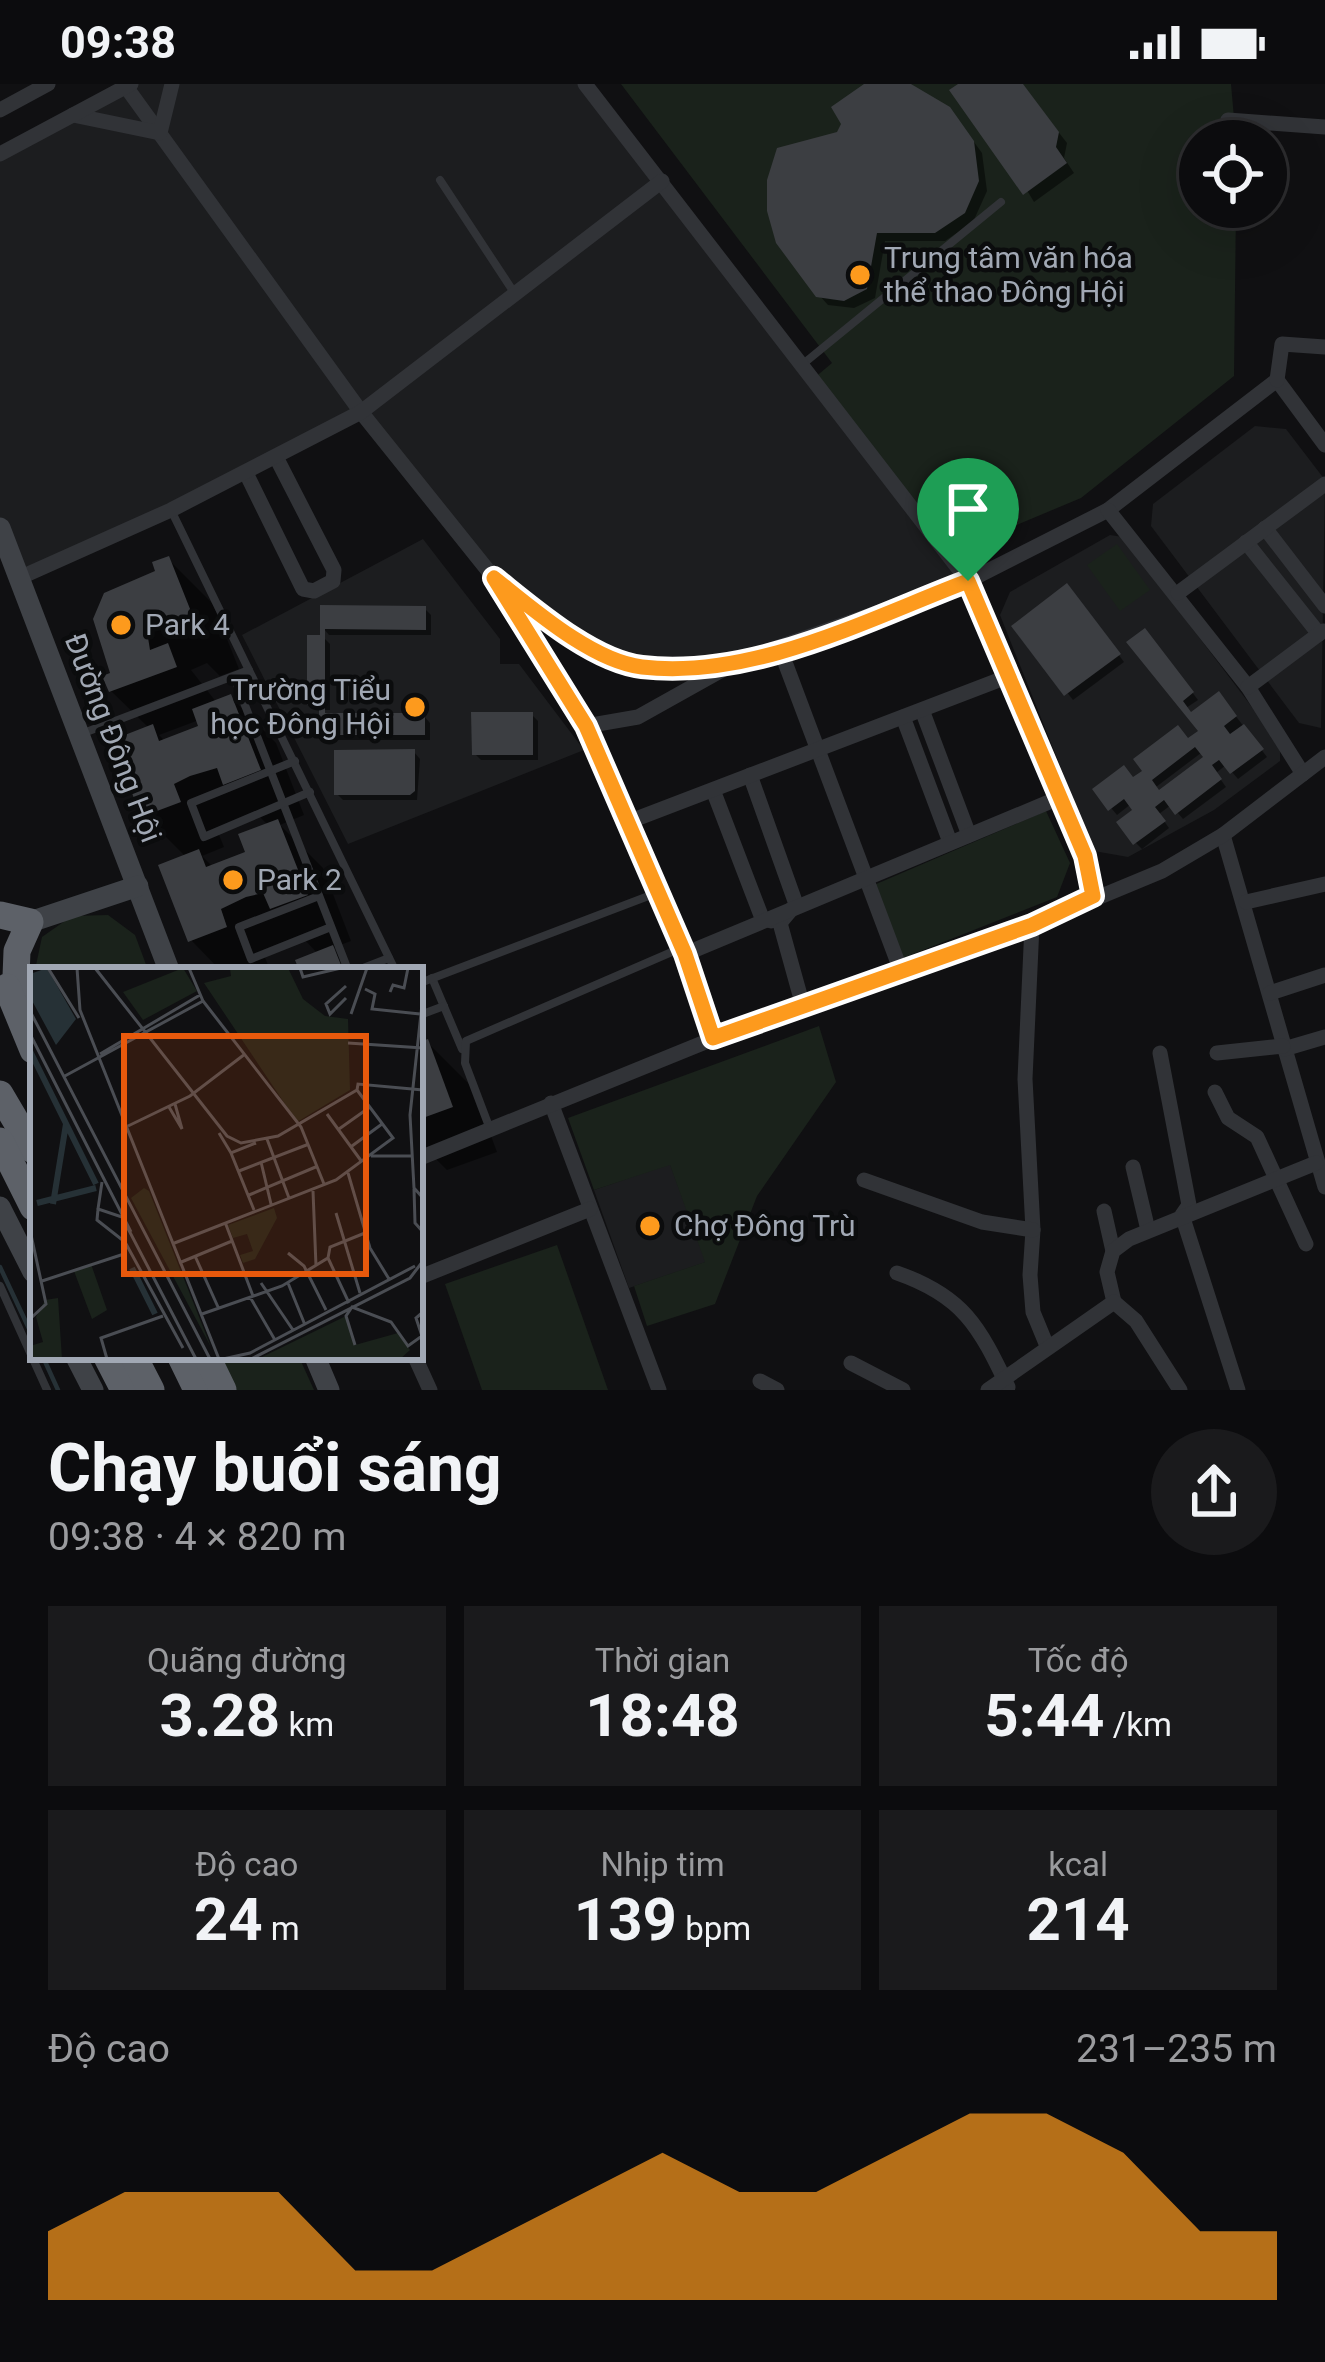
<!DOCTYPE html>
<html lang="vi">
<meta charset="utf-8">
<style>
:root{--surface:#0c0c0e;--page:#1a1a1c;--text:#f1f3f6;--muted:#9a9b9e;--line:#2c2c2e;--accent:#fd9a1d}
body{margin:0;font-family:Roboto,sans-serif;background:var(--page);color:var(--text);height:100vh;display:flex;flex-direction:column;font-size:45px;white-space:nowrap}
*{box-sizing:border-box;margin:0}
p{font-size:39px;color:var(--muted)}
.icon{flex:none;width:66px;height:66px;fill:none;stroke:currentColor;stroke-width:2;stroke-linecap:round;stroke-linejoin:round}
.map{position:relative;height:1306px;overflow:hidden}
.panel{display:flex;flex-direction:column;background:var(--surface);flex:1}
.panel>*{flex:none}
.fabs{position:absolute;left:1179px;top:36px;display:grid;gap:24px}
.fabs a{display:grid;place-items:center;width:108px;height:108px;border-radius:50%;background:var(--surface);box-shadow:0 12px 48px #0002,0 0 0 3px var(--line);font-size:60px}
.pin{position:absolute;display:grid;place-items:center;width:102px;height:102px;color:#fff;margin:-123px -51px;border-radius:50% 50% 50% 0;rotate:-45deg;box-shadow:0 0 12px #0007}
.pin .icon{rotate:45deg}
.round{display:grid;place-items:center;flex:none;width:126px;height:126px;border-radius:63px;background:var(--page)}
.head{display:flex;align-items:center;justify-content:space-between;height:204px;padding:0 48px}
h1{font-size:66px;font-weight:700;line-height:90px}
.stats{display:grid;grid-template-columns:repeat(3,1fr);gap:18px;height:204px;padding:12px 48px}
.stats div{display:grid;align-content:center;border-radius:0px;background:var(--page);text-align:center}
.stats b{font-size:60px;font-weight:700}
.stats small{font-size:33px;font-weight:400}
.stats p{font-size:33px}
.chart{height:336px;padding:24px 48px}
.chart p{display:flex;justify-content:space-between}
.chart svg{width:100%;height:216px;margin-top:12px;fill:var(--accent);opacity:.7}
.status{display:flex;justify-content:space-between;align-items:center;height:84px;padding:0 60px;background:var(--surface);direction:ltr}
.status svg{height:33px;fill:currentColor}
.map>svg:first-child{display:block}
.built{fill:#1c1d1f}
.green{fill:#1a221b}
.shadow{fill:#0007;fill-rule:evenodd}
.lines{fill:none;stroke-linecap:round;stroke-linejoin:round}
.stream{stroke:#263136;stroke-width:4.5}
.building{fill:#3c3e42;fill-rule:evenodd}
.lane{stroke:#313337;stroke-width:8}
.street{stroke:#313337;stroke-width:15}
.secondary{stroke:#3f4247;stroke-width:21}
.highway{stroke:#5d6168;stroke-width:27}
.route-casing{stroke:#fff;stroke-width:24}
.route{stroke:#fd9a1d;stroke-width:15}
.poi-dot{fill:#fd9a1d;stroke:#0b0c0d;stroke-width:4.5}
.labels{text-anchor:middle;stroke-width:9;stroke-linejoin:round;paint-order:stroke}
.poi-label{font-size:30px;fill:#a1a8b4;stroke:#0b0c0d;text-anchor:start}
.street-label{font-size:30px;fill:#a1a8b4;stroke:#0b0c0d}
.inset-river{fill:none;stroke:#263136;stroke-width:6}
.inset-road{fill:none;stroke:#4a4d53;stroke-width:3}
.view{fill:#e8590c;fill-opacity:0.15;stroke:#e8590c;stroke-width:6}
.inset-edge{fill:none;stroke:#a1a8b4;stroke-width:6}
</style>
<div class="status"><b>09:38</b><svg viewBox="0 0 49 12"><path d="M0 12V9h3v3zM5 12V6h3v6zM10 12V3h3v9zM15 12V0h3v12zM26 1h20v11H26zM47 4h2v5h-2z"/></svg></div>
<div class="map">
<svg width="1325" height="1306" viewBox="0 0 1325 1306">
<rect width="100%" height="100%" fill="#101012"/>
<g class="built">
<polygon points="130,0 585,0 968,497 736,578 640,583 564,549 494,494 361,328 19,494 0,444 0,70"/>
<polygon points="1255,342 1286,345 1325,396 1321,644 1299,639 1151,442 1153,420"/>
<polygon points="1110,451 1123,453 1280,660 1280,677 1214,726 1128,773 1094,767 1000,531 1010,508"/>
<polygon points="423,455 500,555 500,580 519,580 584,666 348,760 242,551"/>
<polygon points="670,1080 706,1178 629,1204 594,1106"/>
</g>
<g class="green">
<polygon points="621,0 1231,0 1236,57 1200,57 1200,123 1236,123 1234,292 1081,414 947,470 813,295 832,279"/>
<polygon points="1117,460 1150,506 1120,527 1087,481"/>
<polygon points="1046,727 1070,779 1057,813 903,874 874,801"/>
<polygon points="108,831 135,851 148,886 35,886 42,853 72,832"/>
<polygon points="819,942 836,998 757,1112 715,1220 647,1242 634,1202 705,1178 670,1081 594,1106 568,1034"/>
<polygon points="557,1161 608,1306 482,1306 445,1200"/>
<polygon points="219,1273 299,1273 314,1306 236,1306"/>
</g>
<g class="shadow">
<polygon points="869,0 911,0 958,36 982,69 987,107 973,138 945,157 885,157 875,214 854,224 828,221 819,211 839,50"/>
<polygon points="963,0 1021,0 1067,59 1064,74 1074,89 1034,118"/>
<path d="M 168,475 L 213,520 L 239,585 L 220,592 L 207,579 L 191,586 L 217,619 L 231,613 L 276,659 L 304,731 L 280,741 L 323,784 L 351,857 L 332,864 L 354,886 L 303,886 L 299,877 L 318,870 L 304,855 L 264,871 L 270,886 L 220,886 L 191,856 L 186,773 L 144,731 L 149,644 L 111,607 ZM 199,636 L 202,644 L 166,658 L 159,651 ZM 257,730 L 269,742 L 249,769 L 213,783 L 202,772 L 224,763 L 217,746 Z"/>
<polygon points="1073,509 1124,578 1073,616 1015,542"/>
<polygon points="425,525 431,531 431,551 329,551 323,544"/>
<polygon points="324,554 330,560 330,626 316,626 310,620"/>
<path d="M 1151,554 L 1198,616 L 1186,624 L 1192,631 L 1225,618 L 1267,673 L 1238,695 L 1226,681 L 1216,689 L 1226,703 L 1183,735 L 1171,721 L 1159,730 L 1169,744 L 1142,765 L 1136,759 L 1136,727 L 1131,720 L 1117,731 L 1096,706 L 1134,697 L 1202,647 L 1131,558 ZM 1201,669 L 1207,673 L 1160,709 L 1156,703 Z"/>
<polygon points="532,631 538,637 538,676 481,676 475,670"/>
<polygon points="424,632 430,639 430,656 329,656 322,650"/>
<polygon points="414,668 420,675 417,716 343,716 337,710"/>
<polygon points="427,958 473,1004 497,1068 447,1086 434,1073 420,1078 420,961"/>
</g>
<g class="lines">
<g class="stream">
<polyline points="0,1183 33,1253"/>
<polyline points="43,1273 58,1306"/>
</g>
</g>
<g class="building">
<polygon points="864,0 911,0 950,23 974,57 979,97 965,129 935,149 877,149 867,205 844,217 816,213 776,159 767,127 767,96 777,64 837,48 841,40 831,23"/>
<polygon points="958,0 1023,0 1059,48 1056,63 1067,79 1023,111 949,6"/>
<polygon points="169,472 196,540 172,549 166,533 146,541 150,566 168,559 177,583 109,608 102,592 110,589 93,535 104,509 155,487 152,478"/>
<polygon points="1067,499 1121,570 1064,612 1011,542"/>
<polygon points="320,521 426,522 426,546 325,545 325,629 425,629 425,651 319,651 319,621 307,621 307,551 320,551"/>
<path d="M 1145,544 L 1194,608 L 1183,617 L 1191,628 L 1219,607 L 1237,632 L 1224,642 L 1230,650 L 1244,640 L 1264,665 L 1230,690 L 1219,676 L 1212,681 L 1222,695 L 1175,731 L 1164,716 L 1155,723 L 1166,737 L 1133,761 L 1116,738 L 1132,726 L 1124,715 L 1108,727 L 1092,705 L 1124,681 L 1133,693 L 1142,687 L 1133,675 L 1178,641 L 1188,654 L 1198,647 L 1126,558 ZM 1195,663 L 1203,673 L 1159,706 L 1152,696 Z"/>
<polygon points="231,610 261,686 223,701 217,684 190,692 174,700 181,718 141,733 112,656 153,640 159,657 198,642 192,625"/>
<polygon points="471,628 533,628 533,671 472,671"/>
<polygon points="415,665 415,707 410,711 334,711 334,666"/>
<polygon points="278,735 308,811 270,825 263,809 246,813 221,825 227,843 188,858 158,781 199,765 206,783 245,768 238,750"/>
<polygon points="333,861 343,886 299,886 295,876"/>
<polygon points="428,955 453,1023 420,1035 420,958"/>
</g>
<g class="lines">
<g class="lane">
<polyline points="440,96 515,210"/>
<polyline points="803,280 1001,118"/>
<polyline points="172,428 395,886"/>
<polyline points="234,593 348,886"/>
<polyline points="81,650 249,586"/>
<polyline points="295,677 191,719 204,753 310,708"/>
<polyline points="319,812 239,843 251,875 331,843"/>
<polyline points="358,886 389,874"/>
<polyline points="432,894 462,965"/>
<polyline points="420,899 659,808"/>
<polyline points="420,931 444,922"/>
<polyline points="490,1045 465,979 466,957 681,864"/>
<polyline points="0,1202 47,1306"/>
</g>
<g class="street">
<polyline points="124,0 361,328 494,494 564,549 640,583 736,578 968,497 1108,426 1277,296 1325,361"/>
<polyline points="585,0 968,497 1085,773 1093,812"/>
<polyline points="0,26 48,0"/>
<polyline points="73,31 160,49 172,0"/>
<polyline points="1228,36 1325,43"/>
<polyline points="0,70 131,0"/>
<polyline points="1277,296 1282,260 1325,263"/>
<polyline points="246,389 303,505 314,507 333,497 334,486 276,373"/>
<polyline points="1108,426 1248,603 1303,690"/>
<polyline points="1265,444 1325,522"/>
<polyline points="1246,458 1319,550"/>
<polyline points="19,494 171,426 361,328 662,97"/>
<polyline points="502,507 586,642 638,633 731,581"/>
<polyline points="1178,509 1325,400"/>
<polyline points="780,565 901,887"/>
<polyline points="1248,603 1323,547"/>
<polyline points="922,626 969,751"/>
<polyline points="903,633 950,758"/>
<polyline points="586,642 685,870 713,954"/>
<polyline points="750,691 796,820 780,839"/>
<polyline points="713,706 762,834 771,837"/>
<polyline points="628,738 1012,591"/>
<polyline points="1223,751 1325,1103"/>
<polyline points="1246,818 1325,800"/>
<polyline points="780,839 803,922"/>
<polyline points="1032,841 1025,995 1033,1146 1030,1191 1033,1228 1047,1262"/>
<polyline points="685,870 1061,713"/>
<polyline points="1270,909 1325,891"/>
<polyline points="1284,965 1325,953"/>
<polyline points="1160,969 1189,1121 1182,1131 1238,1306"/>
<polyline points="1217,969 1283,962"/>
<polyline points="1215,1008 1228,1034 1257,1053 1306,1160"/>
<polyline points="551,1019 659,1306"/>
<polyline points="420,1074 725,950 1032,841 1162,787 1223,751 1325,673"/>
<polyline points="1133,1083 1148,1146"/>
<polyline points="864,1096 982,1138 1033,1146"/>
<polyline points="1104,1127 1113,1167"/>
<path d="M 897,1189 C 963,1212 979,1242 1008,1303"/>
<polyline points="420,1193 590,1125"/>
<polyline points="1114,1218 1107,1188 1113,1167 1129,1155 1316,1079"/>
<polyline points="415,1273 430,1306"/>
<polyline points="851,1279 903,1306"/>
<polyline points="760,1297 777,1306"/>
<polyline points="988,1306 1114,1218 1136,1237 1180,1306"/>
</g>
<g class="secondary">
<polyline points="0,444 169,886"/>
<polyline points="30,838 138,802"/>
<polyline points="0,1123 33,1188"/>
<polyline points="76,1273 93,1306"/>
<polyline points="315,1273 329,1306"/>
</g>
<g class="highway">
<polyline points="0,831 30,838 17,867 15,918"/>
<polyline points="7,903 33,966"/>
<polyline points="0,1010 33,1066"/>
<polyline points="0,1057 33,1123"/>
<polyline points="107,1273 124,1306"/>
<polyline points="134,1273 151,1306"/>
<polyline points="181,1273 197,1306"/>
<polyline points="207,1273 223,1306"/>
</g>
</g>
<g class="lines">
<defs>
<path id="route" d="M 494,494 C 533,525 592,577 642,583 C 752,596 868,535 968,497 L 1085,772 L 1093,812 L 1032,841 L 713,954 L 685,870 L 586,642 Z"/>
</defs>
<use href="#route" class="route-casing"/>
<use href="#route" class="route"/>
</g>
<g class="poi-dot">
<circle cx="860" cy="191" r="12"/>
<circle cx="121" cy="541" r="12"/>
<circle cx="415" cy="623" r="12"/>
<circle cx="233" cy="796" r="12"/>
<circle cx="650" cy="1142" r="12"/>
</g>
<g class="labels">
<g class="poi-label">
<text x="884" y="184">Trung tâm văn hóa<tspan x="884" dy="34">thể thao Đông Hội</tspan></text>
<text x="145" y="551">Park 4</text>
<text x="391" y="616" text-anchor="end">Trường Tiểu<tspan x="391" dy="34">học Đông Hội</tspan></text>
<text x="257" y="806">Park 2</text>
<text x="674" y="1152">Chợ Đông Trù</text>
</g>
<g class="street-label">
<text transform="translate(113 654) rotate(69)" y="10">Đường Đông Hội</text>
</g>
</g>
<g transform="translate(30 883)">
<rect width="393" height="393" fill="#101012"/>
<path d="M 153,1 L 167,24 L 113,53 L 93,25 ZM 200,1 L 258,1 L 273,32 L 295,49 L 318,52 L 320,123 L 267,155 L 174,16 L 201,9 ZM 114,221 L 119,224 L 181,380 L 101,231 ZM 244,241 L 247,251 L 225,292 L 213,296 L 210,288 L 223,284 L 217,267 L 203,271 L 198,258 ZM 61,297 L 77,343 L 62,352 L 44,304 ZM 28,331 L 32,392 L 0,392 L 0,379 L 13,375 L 6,350 L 15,333 ZM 316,349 L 325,378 L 368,366 L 380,383 L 370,392 L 228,392 Z" fill="#1a221b"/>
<path d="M 17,1 L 46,52 L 26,78 L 0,30 L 0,7 Z" fill="#263136"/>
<path class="inset-river" d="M 0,84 L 66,217M 7,236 L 66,221M 23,237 L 36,157M 102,301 L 125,347"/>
<path class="inset-road" d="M 18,1 L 49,51M 47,1 L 50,43 L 189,392M 65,1 L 197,169 L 211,176 L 248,169 L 327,123 L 363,171 L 306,213 L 142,277M 159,1 L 173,34 L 271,160 L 294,217M 270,1 L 273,10 L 311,1M 316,19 L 296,37 L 300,47 L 316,31M 335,22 L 345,27 L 342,42 L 390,47M 360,25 L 363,18 L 374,21 L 378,1M 393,28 L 380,148 L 384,221 L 393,231M 0,44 L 180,392M 321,47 L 337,1M 0,67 L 101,265M 318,76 L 393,81M 70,87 L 170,28M 33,110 L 173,34M 327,123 L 328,117 L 393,123M 139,140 L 152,162 L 145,137M 297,147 L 332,195M 98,159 L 160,129 L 215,87M 309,162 L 340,140M 189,166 L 201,186 L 226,176M 237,172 L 259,231M 322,179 L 352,157M 201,186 L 224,243M 341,189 L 381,189M 231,195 L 241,237M 209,204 L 279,177M 318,206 L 340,281 L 359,312M 72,215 L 68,242 L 92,250 L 166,392M 384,222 L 385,256 L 393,265M 283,224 L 286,299M 219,228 L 288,199M 68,242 L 67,253 L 95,275 L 153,381M 306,246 L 330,326M 195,255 L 223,329M 0,263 L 16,337 L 0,352M 258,286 L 274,299 L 296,343M 165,289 L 188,340M 298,291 L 300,280 L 335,266M 149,296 L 202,274M 12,314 L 94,287M 231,316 L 263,363M 258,316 L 275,358M 220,330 L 245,373M 172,347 L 252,319 L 298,291 L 319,336M 325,378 L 316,349 L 322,340 L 361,355 L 378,379 L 392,369 L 386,351 L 393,345M 77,392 L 71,371 L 133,349M 193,392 L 220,386 L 385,299M 221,392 L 380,311 L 393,294"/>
<path class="view" d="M 94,69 L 336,69 L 336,307 L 94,307 Z"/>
<rect width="393" height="393" class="inset-edge"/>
</g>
</svg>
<div class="fabs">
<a><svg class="icon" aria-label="locate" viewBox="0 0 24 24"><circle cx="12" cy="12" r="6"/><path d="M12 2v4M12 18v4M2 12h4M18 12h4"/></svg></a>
</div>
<div class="pin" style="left:968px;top:497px;background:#1e9e55"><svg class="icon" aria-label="arrive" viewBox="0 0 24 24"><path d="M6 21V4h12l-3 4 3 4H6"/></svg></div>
</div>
<section class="panel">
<div class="head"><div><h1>Chạy buổi sáng</h1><p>09:38 · 4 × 820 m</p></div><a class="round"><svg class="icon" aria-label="share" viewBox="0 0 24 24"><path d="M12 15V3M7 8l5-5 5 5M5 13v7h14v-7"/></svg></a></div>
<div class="stats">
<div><p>Quãng đường</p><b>3.28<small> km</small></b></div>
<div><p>Thời gian</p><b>18:48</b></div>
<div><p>Tốc độ</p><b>5:44<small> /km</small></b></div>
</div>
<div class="stats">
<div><p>Độ cao</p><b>24<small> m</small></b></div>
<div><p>Nhịp tim</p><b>139<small> bpm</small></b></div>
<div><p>kcal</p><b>214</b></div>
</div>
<div class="chart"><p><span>Độ cao</span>231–235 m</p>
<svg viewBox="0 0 160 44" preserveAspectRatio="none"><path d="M0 44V30L10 22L20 22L30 22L40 38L50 38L60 30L70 22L80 14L90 22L100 22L110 14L120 6L130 6L140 14L150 30L160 30V44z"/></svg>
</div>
</section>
